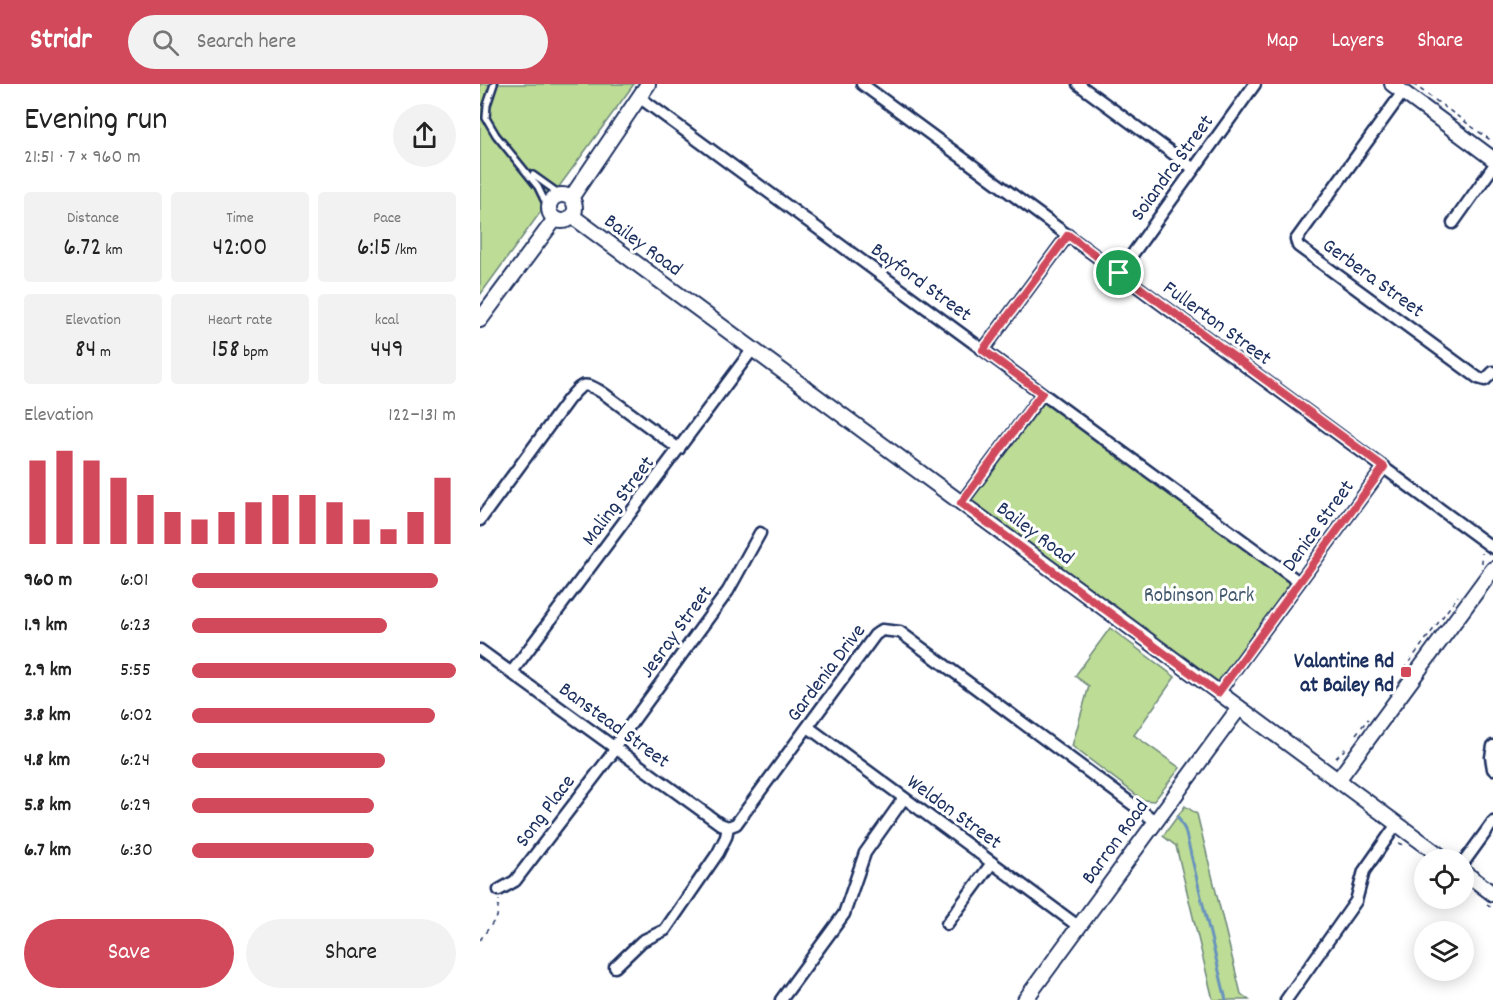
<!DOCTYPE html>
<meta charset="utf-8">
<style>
:root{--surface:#fff;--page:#f2f2f2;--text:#222;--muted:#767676;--accent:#d1495b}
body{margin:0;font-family:Dekko,sans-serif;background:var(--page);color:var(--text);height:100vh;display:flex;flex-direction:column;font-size:22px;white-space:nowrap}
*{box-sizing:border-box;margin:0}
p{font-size:20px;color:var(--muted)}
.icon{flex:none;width:33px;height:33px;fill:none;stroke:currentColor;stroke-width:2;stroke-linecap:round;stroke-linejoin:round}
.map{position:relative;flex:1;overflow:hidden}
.side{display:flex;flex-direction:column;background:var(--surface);width:480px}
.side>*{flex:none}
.buttons{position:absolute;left:934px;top:765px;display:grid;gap:12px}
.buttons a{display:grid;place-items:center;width:60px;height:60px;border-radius:50%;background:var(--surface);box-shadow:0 3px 15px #0003;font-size:30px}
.pin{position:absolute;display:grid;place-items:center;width:51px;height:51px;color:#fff;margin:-26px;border:3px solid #fff;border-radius:50%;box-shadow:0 2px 6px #0007}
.round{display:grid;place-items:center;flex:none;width:63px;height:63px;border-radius:32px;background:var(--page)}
.head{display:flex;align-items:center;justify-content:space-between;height:102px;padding:0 24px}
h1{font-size:33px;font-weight:600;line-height:45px}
.stats{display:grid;grid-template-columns:repeat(3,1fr);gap:9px;height:102px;padding:6px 24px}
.stats div{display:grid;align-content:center;border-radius:6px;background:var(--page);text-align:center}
.stats b{font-size:26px;font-weight:600}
.stats small{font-size:16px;font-weight:400}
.stats p{font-size:16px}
.chart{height:168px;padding:12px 24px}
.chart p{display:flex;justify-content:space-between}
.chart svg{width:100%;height:108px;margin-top:6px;stroke:var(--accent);stroke-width:6}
.button{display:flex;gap:12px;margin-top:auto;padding:12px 24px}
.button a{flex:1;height:69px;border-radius:36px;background:var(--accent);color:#fff;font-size:24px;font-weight:600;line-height:69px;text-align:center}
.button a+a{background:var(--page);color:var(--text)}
ul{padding:0 24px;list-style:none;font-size:20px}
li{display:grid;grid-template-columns:96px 72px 1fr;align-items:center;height:45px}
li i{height:15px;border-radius:8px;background:var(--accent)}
header{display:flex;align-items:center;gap:36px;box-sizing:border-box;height:84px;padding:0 30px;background:var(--accent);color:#fff}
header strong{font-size:28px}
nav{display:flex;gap:33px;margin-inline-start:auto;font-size:21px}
.search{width:420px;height:54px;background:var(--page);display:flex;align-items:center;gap:15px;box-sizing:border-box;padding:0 21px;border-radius:33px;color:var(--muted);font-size:22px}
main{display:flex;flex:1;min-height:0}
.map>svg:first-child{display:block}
.green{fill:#bddc95;stroke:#6c867a;stroke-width:1.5}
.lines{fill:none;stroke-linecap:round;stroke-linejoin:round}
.stream{stroke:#6893bd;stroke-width:3}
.service-casing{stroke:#1b2f5e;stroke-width:10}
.minor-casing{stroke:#1b2f5e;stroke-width:15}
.tertiary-casing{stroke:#1b2f5e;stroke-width:18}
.path{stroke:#1b2f5e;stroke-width:1.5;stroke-dasharray:4.5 4.5;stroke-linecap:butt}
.service{stroke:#fff;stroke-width:5}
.minor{stroke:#fff;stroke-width:10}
.tertiary{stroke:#fff;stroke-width:14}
.route-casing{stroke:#fff;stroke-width:12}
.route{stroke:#d1495b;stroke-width:8}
.poi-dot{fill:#d1495b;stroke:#fff;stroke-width:2}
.labels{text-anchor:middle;stroke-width:6;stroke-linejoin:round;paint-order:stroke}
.street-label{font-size:21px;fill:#1b2f5e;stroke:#fff}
.park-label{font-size:21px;fill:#445a6c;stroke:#fff}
.poi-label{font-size:21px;font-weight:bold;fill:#1b2f5e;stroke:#fff;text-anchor:end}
</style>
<header>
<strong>Stridr</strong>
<div class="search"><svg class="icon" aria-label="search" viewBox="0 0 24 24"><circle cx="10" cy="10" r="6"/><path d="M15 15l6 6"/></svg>Search here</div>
<nav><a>Map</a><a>Layers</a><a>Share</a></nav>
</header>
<main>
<section class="side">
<div class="head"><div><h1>Evening run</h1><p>21:51 · 7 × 960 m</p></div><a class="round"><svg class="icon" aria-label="share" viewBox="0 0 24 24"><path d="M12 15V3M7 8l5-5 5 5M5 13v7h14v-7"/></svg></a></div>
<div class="stats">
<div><p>Distance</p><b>6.72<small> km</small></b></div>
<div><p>Time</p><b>42:00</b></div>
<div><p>Pace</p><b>6:15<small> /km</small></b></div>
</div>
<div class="stats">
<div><p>Elevation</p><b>84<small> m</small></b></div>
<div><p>Heart rate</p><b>158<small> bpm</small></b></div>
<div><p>kcal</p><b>449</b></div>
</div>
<div class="chart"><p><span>Elevation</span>122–131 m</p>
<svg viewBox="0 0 160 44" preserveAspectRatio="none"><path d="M5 44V10M15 44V6M25 44V10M35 44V17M45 44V24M55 44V31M65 44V34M75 44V31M85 44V27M95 44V24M105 44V24M115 44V27M125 44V34M135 44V38M145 44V31M155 44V17"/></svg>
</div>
<ul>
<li><b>960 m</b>6:01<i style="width:93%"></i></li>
<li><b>1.9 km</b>6:23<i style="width:74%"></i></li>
<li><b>2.9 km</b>5:55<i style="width:100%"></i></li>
<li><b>3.8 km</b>6:02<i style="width:92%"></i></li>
<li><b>4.8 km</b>6:24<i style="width:73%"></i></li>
<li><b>5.8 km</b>6:29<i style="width:69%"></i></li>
<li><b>6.7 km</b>6:30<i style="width:69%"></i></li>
</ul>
<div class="button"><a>Save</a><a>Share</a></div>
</section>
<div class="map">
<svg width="1013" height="916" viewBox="0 0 1013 916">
<rect width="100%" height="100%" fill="#fff"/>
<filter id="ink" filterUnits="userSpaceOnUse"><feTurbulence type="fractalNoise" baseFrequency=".0167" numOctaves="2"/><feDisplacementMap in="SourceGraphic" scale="12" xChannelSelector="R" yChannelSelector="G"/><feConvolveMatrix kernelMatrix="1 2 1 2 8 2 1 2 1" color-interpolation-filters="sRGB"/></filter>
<g filter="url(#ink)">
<g class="green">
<polygon points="0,0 154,0 0,211"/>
<polygon points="562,310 819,498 738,609 481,419"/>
<polygon points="630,544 695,593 654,651 700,684 674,717 663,716 592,662 609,602 595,592"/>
<polygon points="705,722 717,730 761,910 769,916 733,916 696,762 683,752"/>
</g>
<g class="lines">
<polyline class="stream" points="698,733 705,746 746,916"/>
<defs>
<g id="service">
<polyline points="14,0 7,21 6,34 16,51 58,103 69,126"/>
<polyline points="53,91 81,111"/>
</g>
<g id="minor">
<polyline points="382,0 1013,464"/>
<polyline points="598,0 714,85"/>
<polyline points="923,8 816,156 818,162 998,294 1005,296 1013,288"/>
<polyline points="159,13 819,498"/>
<polyline points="973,139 1013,83"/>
<polyline points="639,189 775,0"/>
<polyline points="503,266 588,151"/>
<polyline points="481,419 562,310"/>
<path d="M 0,436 L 88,316 C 102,299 104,297 123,309 L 199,365"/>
<polyline points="0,566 240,740 248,743"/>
<polyline points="31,589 272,266"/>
<polyline points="738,609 904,383"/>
<polyline points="328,643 598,842"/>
<polyline points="1013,662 1011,673 1013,685"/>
<polyline points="984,778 1013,738"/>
<polyline points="19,806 35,797 132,670 137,659 248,507 280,449"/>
<polyline points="467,840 512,779"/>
<polyline points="135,883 162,857 185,846 238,769 246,753 248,743 256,740 395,551 402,546 420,548 675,737"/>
<polyline points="301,916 364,830 385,769 424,714"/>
<polyline points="806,916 876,817 884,787 917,740"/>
</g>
<g id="tertiary">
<polyline points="912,0 1013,75"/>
<circle cx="82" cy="124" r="13"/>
<polyline points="91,114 168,0"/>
<polyline points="92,132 966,776"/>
<polyline points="0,236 75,135"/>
<polyline points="858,696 1013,485"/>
<polyline points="984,788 1013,810"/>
<polyline points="545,916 759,624"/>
</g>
</defs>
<use href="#service" class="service-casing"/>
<use href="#minor" class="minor-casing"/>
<use href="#tertiary" class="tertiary-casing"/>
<g class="path">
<polyline points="933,0 1013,58"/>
<polyline points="1002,479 1002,469"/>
<polyline points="924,585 978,512"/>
<polyline points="876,650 888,635"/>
<polyline points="856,674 866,664"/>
<polyline points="919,759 926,762"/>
<polyline points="1007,820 1013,825"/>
<polyline points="0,856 17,833 19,816"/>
</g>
<use href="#service" class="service"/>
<use href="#minor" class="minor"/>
<use href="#tertiary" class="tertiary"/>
</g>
</g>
<g class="lines" filter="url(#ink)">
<defs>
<polygon id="route" points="588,151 904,383 738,609 481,419 562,309 503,266"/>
</defs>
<use href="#route" class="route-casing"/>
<use href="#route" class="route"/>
</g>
<rect class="poi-dot" x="920" y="582" width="12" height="12" rx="3"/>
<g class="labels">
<g class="street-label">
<text transform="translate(691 83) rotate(-54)" y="7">Soiandra Street</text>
<text transform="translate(164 160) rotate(36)" y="7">Bailey Road</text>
<text transform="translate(894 193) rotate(36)" y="7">Gerbera Street</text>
<text transform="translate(442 197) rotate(36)" y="7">Bayford Street</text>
<text transform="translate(738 238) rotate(36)" y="7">Fullerton Street</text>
<text transform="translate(137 416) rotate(-53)" y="7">Maling Street</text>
<text transform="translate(837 441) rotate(-54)" y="7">Denice Street</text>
<text transform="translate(556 448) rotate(37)" y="7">Bailey Road</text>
<text transform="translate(195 547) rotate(-54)" y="7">Jesray Street</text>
<text transform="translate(345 588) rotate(-53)" y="7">Gardenia Drive</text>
<text transform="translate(135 640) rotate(36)" y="7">Banstead Street</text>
<text transform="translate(64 726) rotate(-53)" y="7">Song Place</text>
<text transform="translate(475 727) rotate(36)" y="7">Weldon Street</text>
<text transform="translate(634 757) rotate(-54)" y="7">Barron Road</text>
</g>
<g class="park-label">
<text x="719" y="517">Robinson Park</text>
</g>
<g class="poi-label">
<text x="914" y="583">Valantine Rd<tspan x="914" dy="24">at Bailey Rd</tspan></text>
</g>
</g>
</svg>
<div class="buttons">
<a><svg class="icon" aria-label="locate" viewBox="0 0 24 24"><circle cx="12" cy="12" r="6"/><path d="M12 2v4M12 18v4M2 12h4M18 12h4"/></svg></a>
<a><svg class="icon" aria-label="layers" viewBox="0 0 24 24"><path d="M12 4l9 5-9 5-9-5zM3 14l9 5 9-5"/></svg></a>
</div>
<div class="pin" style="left:639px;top:189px;background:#1e9e55"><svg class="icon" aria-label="arrive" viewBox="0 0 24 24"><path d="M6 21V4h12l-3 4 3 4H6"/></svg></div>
</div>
</main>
